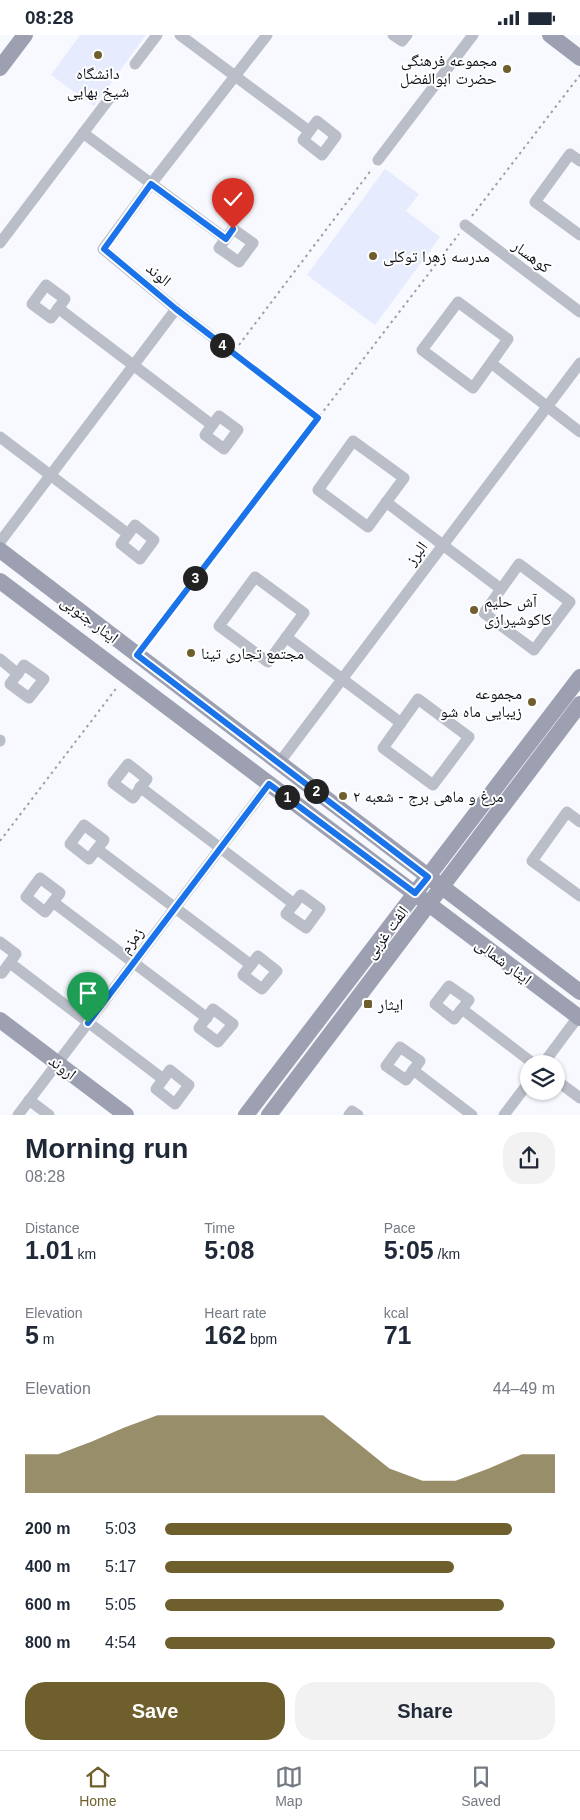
<!DOCTYPE html>
<meta charset="utf-8">
<style>
:root{--surface:#fff;--page:#f2f2f3;--text:#1f2937;--muted:#747a83;--line:#e0e1e3;--accent:#6e5f2c}
body{margin:0;font-family:Helvetica,"Noto Naskh Arabic",sans-serif;background:var(--page);color:var(--text);height:100vh;display:flex;flex-direction:column;font-size:19px;white-space:nowrap}
*{box-sizing:border-box;margin:0}
p{font-size:16px;color:var(--muted)}
.icon{flex:none;width:28px;height:28px;fill:none;stroke:currentColor;stroke-width:2;stroke-linecap:round;stroke-linejoin:round}
.map{position:relative;height:1080px;overflow:hidden}
.drawer{display:flex;flex-direction:column;background:var(--surface);flex:1}
.drawer>*{flex:none}
.controls{position:absolute;left:520px;top:1020px;display:grid;gap:10px}
.controls a{display:grid;place-items:center;width:45px;height:45px;border-radius:50%;background:var(--surface);box-shadow:0 1px 4px #0004;font-size:25px}
.pin{position:absolute;display:grid;place-items:center;width:42px;height:42px;color:#fff;margin:-51px -21px;border-radius:50% 50% 50% 0;rotate:-45deg;box-shadow:0 0 5px #0007}
.pin .icon{rotate:45deg}
.km{position:absolute;width:25px;height:25px;margin:-12px;border-radius:50%;background:#222;color:#fff;font-size:14px;line-height:25px;text-align:center}
.round{display:grid;place-items:center;flex:none;width:52px;height:52px;border-radius:20px;background:var(--page)}
.summary{display:flex;align-items:center;justify-content:space-between;height:85px;padding:0 25px}
h1{font-size:28px;font-weight:700;line-height:38px}
.stats{display:grid;grid-template-columns:repeat(3,1fr);gap:8px;height:85px;padding:5px 25px}
.stats div{display:grid;align-content:center}
.stats b{font-size:25px;font-weight:700}
.stats small{font-size:14px;font-weight:400}
.stats p{font-size:14px}
.chart{height:140px;padding:10px 25px}
.chart p{display:flex;justify-content:space-between}
.chart svg{width:100%;height:90px;margin-top:5px;fill:var(--accent);opacity:.7}
.primary-button{display:flex;gap:10px;margin-top:auto;padding:10px 25px}
.primary-button a{flex:1;height:58px;border-radius:20px;background:var(--accent);color:#fff;font-size:20px;font-weight:700;line-height:58px;text-align:center}
.primary-button a+a{background:var(--page);color:var(--text)}
ul{padding:0 25px;list-style:none;font-size:16px}
li{display:grid;grid-template-columns:80px 60px 1fr;align-items:center;height:38px}
li i{height:12px;border-radius:6px;background:var(--accent)}
.status{display:flex;justify-content:space-between;align-items:center;height:35px;padding:0 25px;background:var(--surface);direction:ltr}
.status svg{height:14px;fill:currentColor}
.tab-bar{display:flex;justify-content:space-around;align-items:center;height:70px;border-top:1px solid var(--line);background:var(--surface);font-size:14px;color:var(--muted)}
.tab-bar a{display:grid;justify-items:center;gap:2px}
.tab-bar .selected{color:var(--accent)}
.map>svg:first-child{display:block}
.built{fill:#e6ebfe}
.lines{fill:none;stroke-linecap:round;stroke-linejoin:round}
.path{stroke:#9d9fa6;stroke-width:2;stroke-dasharray:2.5 4;stroke-linecap:butt}
.street{stroke:#babec8;stroke-width:11}
.secondary{stroke:#9ca0b0;stroke-width:16}
.route-casing{stroke:#fff;stroke-width:10}
.route{stroke:#1a73e8;stroke-width:6}
.poi-dot{fill:#6e5f2c;stroke:#fff;stroke-width:2}
.labels{text-anchor:middle;stroke-width:4;stroke-linejoin:round;paint-order:stroke}
.poi-label{font-size:16px;fill:#0f1119;stroke:#fff;text-anchor:start}
.street-label{font-size:16px;fill:#0f1119;stroke:#fff}
</style>
<div class="status"><b>08:28</b><svg viewBox="0 0 49 12"><path d="M0 12V9h3v3zM5 12V6h3v6zM10 12V3h3v9zM15 12V0h3v12zM26 1h20v11H26zM47 4h2v5h-2z"/></svg></div>
<div class="map">
<svg width="580" height="1080" viewBox="0 0 580 1080">
<rect width="100%" height="100%" fill="#f7f9fe"/>
<g class="built">
<polygon points="80,0 146,0 94,71 51,40"/>
<polygon points="385,134 419,159 406,176 440,202 375,290 307,240"/>
</g>
<g class="lines">
<g class="path">
<polyline points="472,181 580,40"/>
<polyline points="239,310 372,134"/>
<polyline points="240,324 318,383"/>
<polyline points="146,608 459,199"/>
<polyline points="0,806 118,651"/>
</g>
<g class="street">
<polyline points="180,0 309,96"/>
<polyline points="393,0 402,6 407,0"/>
<polyline points="135,29 157,0"/>
<polygon points="317,86 336,101 322,120 303,105"/>
<polyline points="83,98 226,204"/>
<polyline points="378,125 473,0"/>
<polyline points="580,126 570,119 535,167 580,200"/>
<polyline points="465,190 580,277"/>
<polygon points="233,194 253,208 239,227 219,213"/>
<polyline points="0,208 109,64"/>
<polygon points="46,250 65,264 51,283 32,269"/>
<polygon points="458,267 508,304 473,353 422,315"/>
<polyline points="58,273 212,390"/>
<polyline points="176,274 233,318"/>
<polyline points="491,328 580,397"/>
<polygon points="219,381 238,395 224,414 205,400"/>
<polyline points="0,402 128,499"/>
<polygon points="353,406 404,443 368,492 318,455"/>
<polyline points="386,467 501,554"/>
<polygon points="135,490 154,505 140,524 121,509"/>
<polyline points="0,507 176,274 103,214 151,149 267,0"/>
<polygon points="519,529 570,567 534,615 484,578"/>
<polygon points="255,542 304,578 268,627 219,591"/>
<polyline points="286,602 401,688"/>
<polyline points="0,624 18,639"/>
<polygon points="24,630 44,644 29,663 10,649"/>
<polygon points="418,664 469,702 433,750 383,713"/>
<polyline points="0,705 0,706"/>
<polyline points="279,728 580,328"/>
<polygon points="128,729 147,744 133,763 113,748"/>
<polyline points="140,752 294,869"/>
<polyline points="580,787 567,777 532,826 580,861"/>
<polygon points="84,790 104,805 89,824 70,809"/>
<polyline points="97,814 251,930"/>
<polygon points="40,843 60,858 45,877 26,862"/>
<polygon points="301,860 320,874 306,893 286,879"/>
<polyline points="53,867 207,983"/>
<polyline points="0,907 16,919 2,938 0,937"/>
<polygon points="258,921 277,936 262,954 243,940"/>
<polyline points="10,928 163,1044"/>
<polygon points="449,951 469,965 454,984 435,969"/>
<polygon points="213,974 233,989 218,1007 199,993"/>
<polyline points="462,974 534,1029"/>
<polygon points="400,1012 420,1026 406,1045 386,1031"/>
<polyline points="543,1029 578,982"/>
<polygon points="170,1035 189,1050 175,1069 156,1054"/>
<polyline points="413,1035 472,1080"/>
<polyline points="556,1045 580,1063"/>
<polyline points="29,1065 49,1080"/>
<polyline points="18,1080 269,749"/>
<polyline points="349,1080 352,1076 358,1080"/>
<polyline points="504,1080 529,1047"/>
</g>
<g class="secondary">
<polyline points="550,0 580,23"/>
<polyline points="0,33 25,0"/>
<polyline points="0,515 580,957"/>
<polyline points="0,546 580,983"/>
<polyline points="0,985 126,1080"/>
<polyline points="246,1080 580,642"/>
<polyline points="269,1080 580,669"/>
</g>
</g>
<g class="lines">
<defs>
<polyline id="route" points="88,988 269,749 415,858 428,842 137,620 318,383 176,274 104,214 151,149 226,204 233,194"/>
</defs>
<use href="#route" class="route-casing"/>
<use href="#route" class="route"/>
</g>
<g class="poi-dot">
<circle cx="98" cy="20" r="5"/>
<circle cx="507" cy="34" r="5"/>
<circle cx="373" cy="221" r="5"/>
<circle cx="474" cy="575" r="5"/>
<circle cx="191" cy="618" r="5"/>
<circle cx="532" cy="667" r="5"/>
<circle cx="343" cy="761" r="5"/>
<rect x="363" y="964" width="10" height="10" rx="2.5"/>
</g>
<g class="labels">
<g class="poi-label">
<text x="497" y="31" text-anchor="end">مجموعه فرهنگی<tspan x="497" dy="18">حضرت ابوالفضل</tspan></text>
<text x="98" y="44" text-anchor="middle">دانشگاه<tspan x="98" dy="18">شیخ بهایی</tspan></text>
<text x="383" y="227">مدرسه زهرا توکلی</text>
<text x="484" y="572">آش حلیم<tspan x="484" dy="18">کاکوشیرازی</tspan></text>
<text x="201" y="624">مجتمع تجاری تینا</text>
<text x="522" y="664" text-anchor="end">مجموعه<tspan x="522" dy="18">زیبایی ماه شو</tspan></text>
<text x="353" y="767">مرغ و ماهی برج - شعبه ۲</text>
<text x="378" y="975">ایثار</text>
</g>
<g class="street-label">
<text transform="translate(532 221) rotate(37)" y="6">کوهسار</text>
<text transform="translate(159 239) rotate(40)" y="6">الوند</text>
<text transform="translate(416 518) rotate(-53)" y="6">البرز</text>
<text transform="translate(90 584) rotate(37)" y="6">ایثار جنوبی</text>
<text transform="translate(386 897) rotate(-53)" y="6">الفت غربی</text>
<text transform="translate(131 905) rotate(-53)" y="6">زمزم</text>
<text transform="translate(504 926) rotate(37)" y="6">ایثار شمالی</text>
<text transform="translate(63 1032) rotate(37)" y="6">اروند</text>
</g>
</g>
</svg>
<div class="controls">
<a><svg class="icon" aria-label="layers" viewBox="0 0 24 24"><path d="M12 4l9 5-9 5-9-5zM3 14l9 5 9-5"/></svg></a>
</div>
<div class="pin" style="left:88px;top:988px;background:#1e9e55"><svg class="icon" aria-label="arrive" viewBox="0 0 24 24"><path d="M6 21V4h12l-3 4 3 4H6"/></svg></div>
<div class="pin" style="left:233px;top:194px;background:#d93025"><svg class="icon" aria-label="check" viewBox="0 0 24 24"><path d="M5 12l5 5 9-10"/></svg></div>
<b class="km" style="left:287px;top:762px">1</b>
<b class="km" style="left:316px;top:756px">2</b>
<b class="km" style="left:195px;top:543px">3</b>
<b class="km" style="left:222px;top:310px">4</b>
</div>
<section class="drawer">
<div class="summary"><div><h1>Morning run</h1><p>08:28</p></div><a class="round"><svg class="icon" aria-label="share" viewBox="0 0 24 24"><path d="M12 15V3M7 8l5-5 5 5M5 13v7h14v-7"/></svg></a></div>
<div class="stats">
<div><p>Distance</p><b>1.01<small> km</small></b></div>
<div><p>Time</p><b>5:08</b></div>
<div><p>Pace</p><b>5:05<small> /km</small></b></div>
</div>
<div class="stats">
<div><p>Elevation</p><b>5<small> m</small></b></div>
<div><p>Heart rate</p><b>162<small> bpm</small></b></div>
<div><p>kcal</p><b>71</b></div>
</div>
<div class="chart"><p><span>Elevation</span>44–49 m</p>
<svg viewBox="0 0 160 44" preserveAspectRatio="none"><path d="M0 44V25L10 25L20 19L30 12L40 6L50 6L60 6L70 6L80 6L90 6L100 19L110 32L120 38L130 38L140 32L150 25L160 25V44z"/></svg>
</div>
<ul>
<li><b>200 m</b>5:03<i style="width:89%"></i></li>
<li><b>400 m</b>5:17<i style="width:74%"></i></li>
<li><b>600 m</b>5:05<i style="width:87%"></i></li>
<li><b>800 m</b>4:54<i style="width:100%"></i></li>
</ul>
<div class="primary-button"><a>Save</a><a>Share</a></div>
</section>
<nav class="tab-bar">
<a class="selected"><svg class="icon" aria-label="home" viewBox="0 0 24 24"><path d="M3 11l9-7 9 7M6 9v11h12V9"/></svg>Home</a>
<a><svg class="icon" aria-label="map" viewBox="0 0 24 24"><path d="M3 6l6-2 6 2 6-2v14l-6 2-6-2-6 2zM9 4v14M15 6v14"/></svg>Map</a>
<a><svg class="icon" aria-label="saved" viewBox="0 0 24 24"><path d="M7 4h10v16l-5-4-5 4z"/></svg>Saved</a>
</nav>
